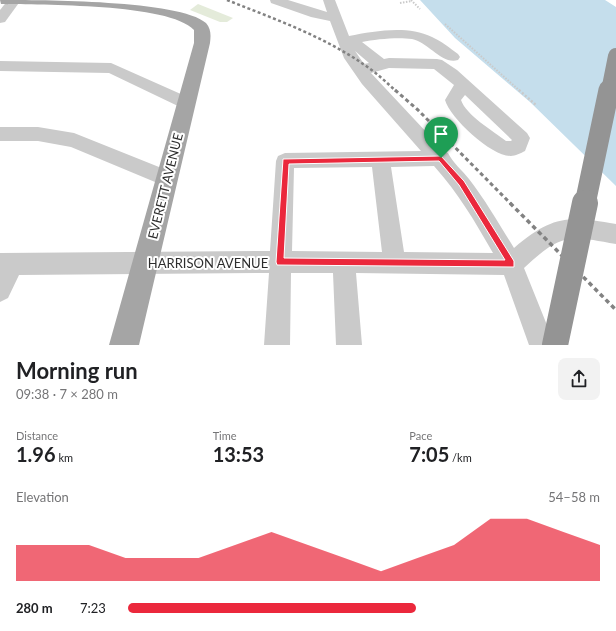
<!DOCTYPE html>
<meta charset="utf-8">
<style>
:root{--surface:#fff;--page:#f2f2f2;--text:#202124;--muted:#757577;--accent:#eb283c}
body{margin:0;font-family:Lato,sans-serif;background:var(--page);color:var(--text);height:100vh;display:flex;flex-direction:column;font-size:15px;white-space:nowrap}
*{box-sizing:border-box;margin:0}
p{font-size:13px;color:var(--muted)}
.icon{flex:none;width:22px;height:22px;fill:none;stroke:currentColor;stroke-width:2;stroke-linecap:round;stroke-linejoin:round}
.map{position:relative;height:345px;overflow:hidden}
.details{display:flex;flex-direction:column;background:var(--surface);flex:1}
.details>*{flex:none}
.pin{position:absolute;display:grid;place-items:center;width:34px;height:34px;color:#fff;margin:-41px -17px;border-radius:50% 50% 50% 0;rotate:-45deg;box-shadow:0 0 4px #0007}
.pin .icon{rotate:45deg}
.round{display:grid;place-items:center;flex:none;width:42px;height:42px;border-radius:8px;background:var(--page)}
.head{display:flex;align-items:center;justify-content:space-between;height:68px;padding:0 16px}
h1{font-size:22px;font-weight:700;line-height:30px}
.figures{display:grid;grid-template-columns:repeat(3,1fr);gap:6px;height:68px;padding:4px 16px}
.figures div{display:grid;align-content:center}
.figures b{font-size:20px;font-weight:700}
.figures small{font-size:11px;font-weight:400}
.figures p{font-size:11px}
.chart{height:112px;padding:8px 16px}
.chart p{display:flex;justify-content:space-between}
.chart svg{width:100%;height:72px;margin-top:4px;fill:var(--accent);opacity:.7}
ul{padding:0 16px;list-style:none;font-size:13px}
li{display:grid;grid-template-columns:64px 48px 1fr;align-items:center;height:30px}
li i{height:10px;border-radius:5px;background:var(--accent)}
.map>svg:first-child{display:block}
.green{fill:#e4ebda}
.water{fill:#c5deec}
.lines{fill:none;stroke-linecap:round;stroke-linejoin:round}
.path-far1{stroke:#cacaca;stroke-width:2;stroke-dasharray:1.5 1.5;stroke-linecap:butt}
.path{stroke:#cacaca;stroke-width:2.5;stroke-dasharray:2 2;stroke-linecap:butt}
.minor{fill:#cacaca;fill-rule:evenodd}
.major{fill:#a5a5a5;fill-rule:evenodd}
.rail-far2{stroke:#828282;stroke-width:2.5;stroke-dasharray:3 2.5;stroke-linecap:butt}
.rail-far1{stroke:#828282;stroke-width:3;stroke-dasharray:4 3;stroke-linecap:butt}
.rail{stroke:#828282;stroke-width:3.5;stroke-dasharray:4.5 3.5;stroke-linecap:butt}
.highway-bridge-far2{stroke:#949494;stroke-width:16}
.highway-bridge-far1{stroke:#949494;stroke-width:21}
.highway-bridge{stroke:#949494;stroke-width:26}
.route{fill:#eb283c;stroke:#fff;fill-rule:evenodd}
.labels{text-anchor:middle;stroke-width:4;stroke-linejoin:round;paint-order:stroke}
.street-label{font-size:13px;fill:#2d2d2d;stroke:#fff}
</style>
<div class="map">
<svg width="616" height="345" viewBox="0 0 616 345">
<rect width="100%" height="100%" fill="#fff"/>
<polygon class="green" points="198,4 233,18 227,22 220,22 190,10"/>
<polygon class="water" points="420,0 605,0 616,7 616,186 530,102 455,38"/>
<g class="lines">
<g class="path-far1">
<polyline points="411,0 420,9"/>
<polyline points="400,3 412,1"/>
<polyline points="445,24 520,91"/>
</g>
<polyline class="path" points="519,90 537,106"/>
<g class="minor">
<polygon points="8,0 21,0 5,22 0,23 0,10"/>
<path d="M 270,0 L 288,0 L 327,12 L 323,0 L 335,0 L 349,36 C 375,31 407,25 432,37 C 441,41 450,48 458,54 L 460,57 L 458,60 C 442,65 428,42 412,39 C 398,37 376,39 362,42 L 384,59 L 389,58 L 437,59 L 442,60 L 457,70 L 527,133 L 530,138 L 525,151 C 521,153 515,156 511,156 C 492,157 450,118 445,100 L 454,85 L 434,69 L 389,68 L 371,73 L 444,151 L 448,153 C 453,163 462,170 469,179 C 486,201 499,224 514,248 C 553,215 568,216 616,224 L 616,244 C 567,235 562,233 524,268 L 555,345 L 529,345 L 504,275 L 356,273 L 362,345 L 336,345 L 333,273 L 291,273 L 290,345 L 264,345 L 269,273 L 19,275 L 8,298 L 0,302 L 0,253 L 270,251 L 276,161 L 278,156 L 285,153 L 421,151 L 362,84 L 344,58 L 330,21 L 311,17 L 271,3 ZM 355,51 L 369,63 L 364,64 ZM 465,95 L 512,140 L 511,141 L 506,141 C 493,131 466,115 461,100 ZM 434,166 C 459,194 474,220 493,253 L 404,252 L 391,167 ZM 372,167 L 382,252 L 292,251 L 294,168 Z"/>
<polygon points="0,61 111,63 192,99 194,103 192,107 186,109 180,107 109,73 0,71"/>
<polygon points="0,127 38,127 74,133 174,173 177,179 174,185 167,187 71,147 38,141 0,141"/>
</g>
<path class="major" d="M 0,0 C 40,0 180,0 206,23 C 211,29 211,35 210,43 L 139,345 L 109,345 L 194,43 L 194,30 C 169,3 40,5 1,4 Z"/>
<path class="rail-far2" d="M 227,0 C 277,20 329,38 373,71 C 381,77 388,84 396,91"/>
<polyline class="rail-far1" points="395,90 418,110 511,204"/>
<polyline class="rail" points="510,203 616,310"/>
<polyline class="highway-bridge-far2" points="609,91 616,56"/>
<polyline class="highway-bridge-far1" points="585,204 609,90"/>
<polyline class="highway-bridge" points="555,345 585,203"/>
</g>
<path class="route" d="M 441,156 L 464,181 L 514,261 L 514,267 L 277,265 L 276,262 L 283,159 ZM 439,161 L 459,185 L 505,260 L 284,258 L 289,164 Z"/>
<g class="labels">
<g class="street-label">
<text transform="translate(165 186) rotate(-76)" y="5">EVERETT AVENUE</text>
<text x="208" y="268">HARRISON AVENUE</text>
</g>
</g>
</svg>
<div class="pin" style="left:441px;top:158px;background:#1e9e55"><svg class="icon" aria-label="arrive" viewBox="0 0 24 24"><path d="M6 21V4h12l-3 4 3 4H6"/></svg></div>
</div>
<section class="details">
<div class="head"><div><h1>Morning run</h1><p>09:38 · 7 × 280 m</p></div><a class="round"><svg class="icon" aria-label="share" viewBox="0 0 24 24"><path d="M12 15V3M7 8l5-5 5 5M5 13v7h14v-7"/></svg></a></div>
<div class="figures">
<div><p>Distance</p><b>1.96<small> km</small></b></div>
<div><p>Time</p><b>13:53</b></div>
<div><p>Pace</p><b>7:05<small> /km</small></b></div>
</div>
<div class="chart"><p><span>Elevation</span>54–58 m</p>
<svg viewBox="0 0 160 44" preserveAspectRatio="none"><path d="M0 44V22L10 22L20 22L30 30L40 30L50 30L60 22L70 14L80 22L90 30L100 38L110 30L120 22L130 6L140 6L150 14L160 22V44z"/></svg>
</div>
<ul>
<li><b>280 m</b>7:23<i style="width:61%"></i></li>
</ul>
</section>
